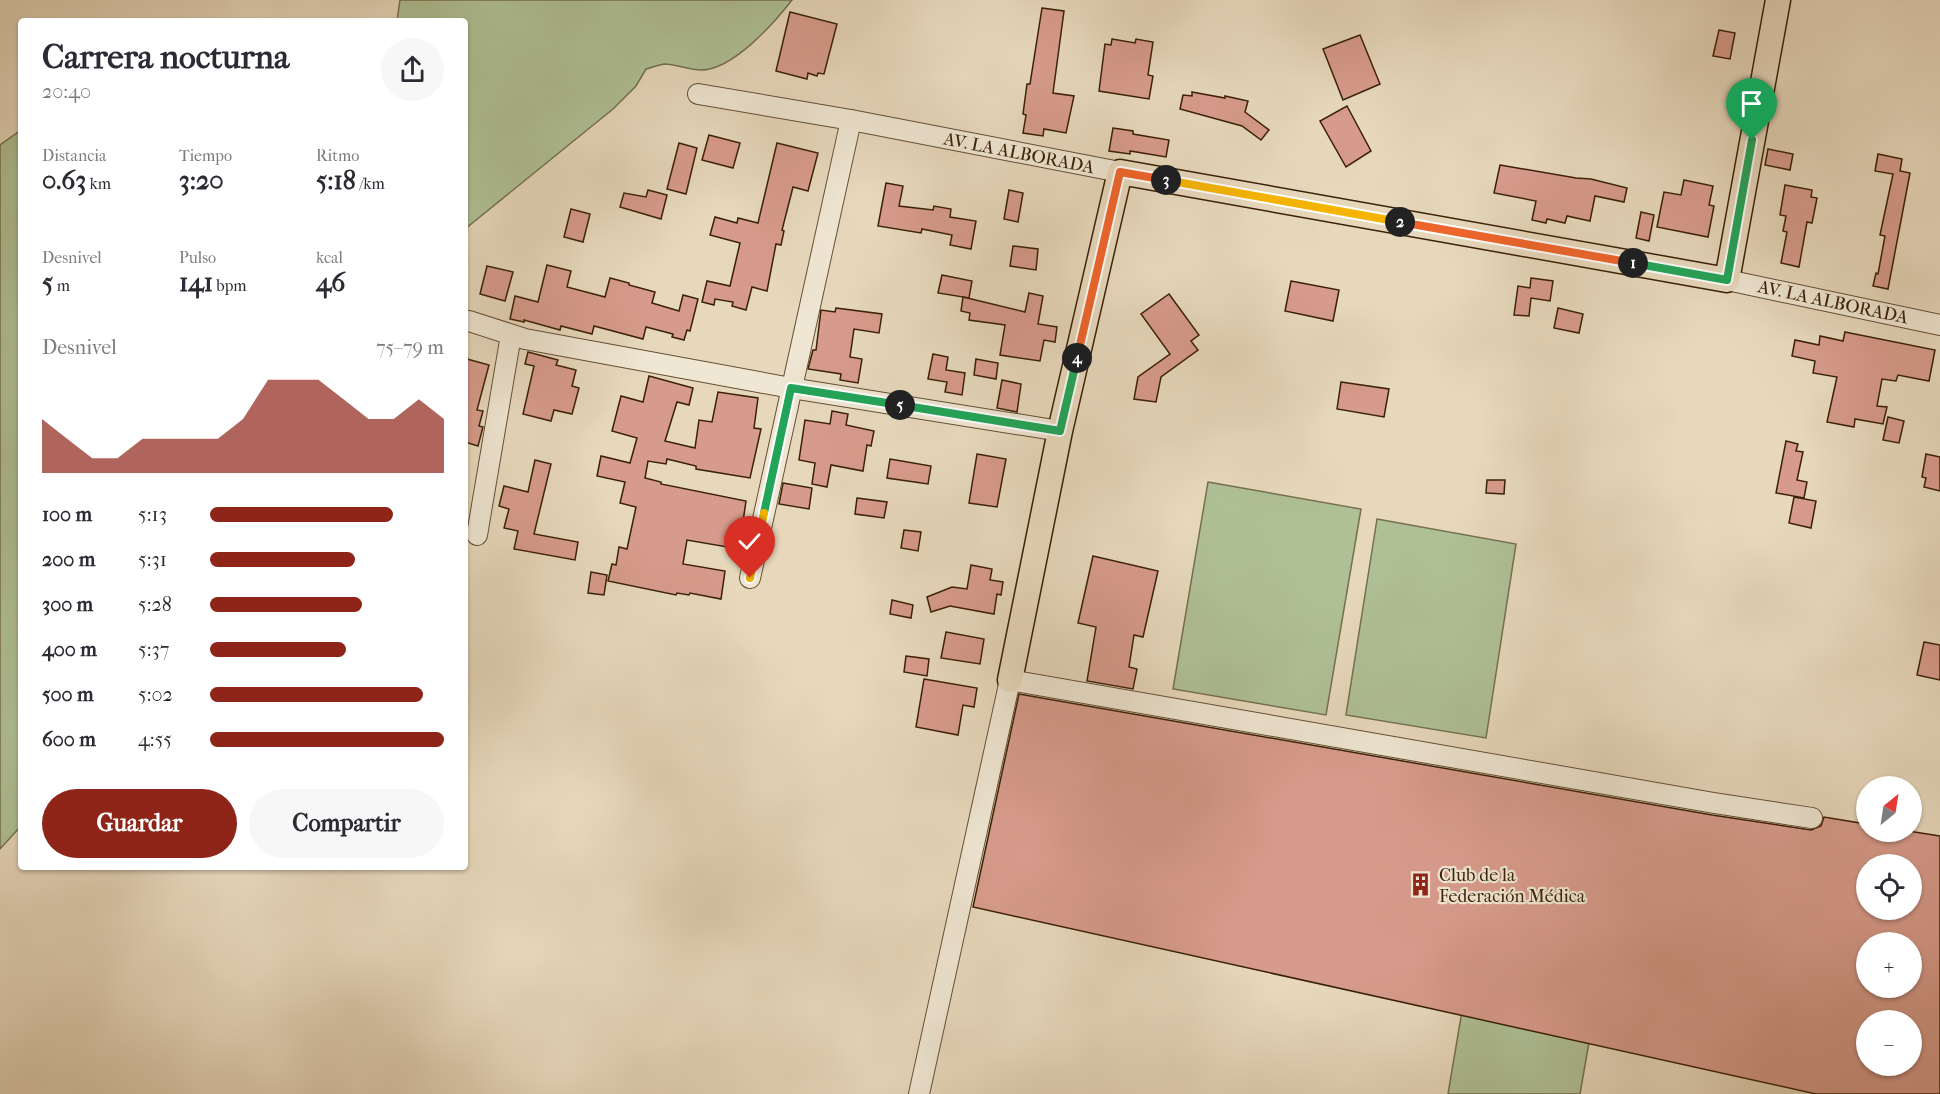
<!DOCTYPE html>
<html lang="es">
<meta charset="utf-8">
<style>
:root{--surface:#fff;--page:#f7f7f7;--text:#2b2b33;--muted:#7c7c81;--accent:#8f2418}
body{margin:0;font-family:"IM FELL French Canon",serif;background:var(--page);color:var(--text);height:100vh;display:flex;flex-direction:column;font-size:22px;white-space:nowrap}
*{box-sizing:border-box;margin:0}
p{font-size:20px;color:var(--muted)}
.icon{flex:none;width:33px;height:33px;fill:none;stroke:currentColor;stroke-width:2;stroke-linecap:round;stroke-linejoin:round}
.map{position:relative;flex:1;overflow:hidden}
.drawer{position:absolute;left:18px;top:18px;width:450px;height:852px;display:flex;flex-direction:column;background:var(--surface);border-radius:6px;box-shadow:0 2px 4px #0004}
.drawer>*{flex:none}
.needle{width:39px;rotate:30deg}
.tools{position:absolute;left:1856px;top:776px;display:grid;gap:12px}
.tools a{display:grid;place-items:center;width:66px;height:66px;border-radius:50%;background:var(--surface);box-shadow:0 2px 4px #0004;font-size:30px}
.pin{position:absolute;display:grid;place-items:center;width:51px;height:51px;color:#fff;margin:-62px -26px;border-radius:50% 50% 50% 0;rotate:-45deg;box-shadow:0 0 6px #0007}
.pin .icon{rotate:45deg}
.km{position:absolute;width:30px;height:30px;margin:-15px;border-radius:50%;background:#222;color:#fff;font-size:16px;line-height:30px;text-align:center}
.round{display:grid;place-items:center;flex:none;width:63px;height:63px;border-radius:32px;background:var(--page)}
.head{display:flex;align-items:center;justify-content:space-between;height:102px;padding:0 24px}
h1{font-size:33px;font-weight:800;line-height:45px}
.metrics{display:grid;grid-template-columns:repeat(3,1fr);gap:9px;height:102px;padding:6px 24px}
.metrics div{display:grid;align-content:center}
.metrics b{font-size:26px;font-weight:800}
.metrics small{font-size:16px;font-weight:400}
.metrics p{font-size:16px}
.chart{height:168px;padding:12px 24px}
.chart p{display:flex;justify-content:space-between}
.chart svg{width:100%;height:108px;margin-top:6px;fill:var(--accent);opacity:.7}
.cta{display:flex;gap:12px;margin-top:auto;padding:12px 24px}
.cta a{flex:1;height:69px;border-radius:36px;background:var(--accent);color:#fff;font-size:24px;font-weight:800;line-height:69px;text-align:center}
.cta a+a{background:var(--page);color:var(--text)}
ul{padding:0 24px;list-style:none;font-size:20px}
li{display:grid;grid-template-columns:96px 72px 1fr;align-items:center;height:45px}
li i{height:15px;border-radius:8px;background:var(--accent)}
.map>svg:first-child{display:block}
.green{fill:#afc095;stroke:#74704d;stroke-width:1.5}
.building{fill:#d79b8b;stroke:#3a2005;stroke-width:1.5;fill-rule:evenodd}
.lines{fill:none;stroke-linecap:round;stroke-linejoin:round}
.minor-casing{stroke:#654e33;stroke-width:22}
.major-casing{stroke:#3a2005;stroke-width:27}
.minor{stroke:#efe6d3;stroke-width:20}
.major{stroke:#e7d8bc;stroke-width:24}
.split-1-casing{stroke:#fff;stroke-width:12}
.split-2-casing{stroke:#fff;stroke-width:12}
.split-3-casing{stroke:#fff;stroke-width:12}
.split-4-casing{stroke:#fff;stroke-width:12}
.split-5-casing{stroke:#fff;stroke-width:12}
.split-6-casing{stroke:#fff;stroke-width:12}
.split-7-casing{stroke:#fff;stroke-width:12}
.split-1{stroke:#22a559;stroke-width:8}
.split-2{stroke:#f0652b;stroke-width:8}
.split-3{stroke:#f5b400;stroke-width:8}
.split-4{stroke:#f0652b;stroke-width:8}
.split-5{stroke:#22a559;stroke-width:8}
.split-6{stroke:#22a559;stroke-width:8}
.split-7{stroke:#f5b400;stroke-width:8}
.labels{text-anchor:middle;stroke-width:4.5;stroke-linejoin:round;paint-order:stroke}
.street-label{font-size:18px;fill:#3a2005;stroke:#efe6d3}
.poi-label{font-size:18px;fill:#3a2005;stroke:#efe6d3;text-anchor:start}
</style>
<div class="map">
<svg width="1940" height="1094" viewBox="0 0 1940 1094">
<rect width="100%" height="100%" fill="#e7d8bc"/>
<filter id="stains"><feTurbulence type="fractalNoise" baseFrequency=".00333" numOctaves="4"/><feColorMatrix values="0 0 0 0 .2 0 0 0 0 .09 0 0 0 0 .02 0 0 0 .5 -.17"/></filter>
<radialGradient id="worn" r=".72"><stop offset=".6" stop-color="#630" stop-opacity="0"/><stop offset="1" stop-color="#630" stop-opacity=".3"/></radialGradient>
<g class="green">
<path d="M 400,0 L 792,0 C 774,23 733,70 701,70 C 689,70 676,64 664,64 C 658,65 651,68 646,69 L 636,86 L 613,109 L 465,229 L 465,21 L 397,21 Z"/>
<polygon points="21,130 21,826 0,849 0,145"/>
<polygon points="1208,482 1361,509 1326,715 1173,689"/>
<polygon points="1377,519 1516,544 1486,738 1346,715"/>
<polygon points="1463,1005 1591,1031 1580,1094 1448,1094"/>
</g>
<g class="building">
<polygon points="1042,8 1064,11 1053,93 1074,96 1066,133 1044,129 1043,136 1023,133 1026,115 1023,114 1027,84 1030,84"/>
<polygon points="790,12 837,24 824,74 818,73 817,76 808,73 807,79 776,71"/>
<polygon points="1719,30 1735,33 1730,59 1713,56"/>
<polygon points="1360,35 1380,84 1343,100 1323,49"/>
<polygon points="1112,39 1135,43 1136,39 1153,42 1148,75 1153,76 1149,99 1099,91 1105,44 1111,45"/>
<polygon points="1192,92 1225,98 1225,96 1248,101 1245,112 1269,130 1261,140 1242,126 1180,109 1183,95 1192,96"/>
<polygon points="1347,106 1371,151 1346,167 1320,121"/>
<polygon points="1113,128 1133,131 1133,134 1169,140 1166,157 1130,151 1130,154 1109,151"/>
<polygon points="709,135 740,143 733,168 702,160"/>
<polygon points="679,143 697,148 686,194 667,189"/>
<polygon points="777,143 818,153 808,191 793,187 782,230 784,231 781,245 776,244 767,291 752,287 746,310 732,306 733,302 715,299 714,305 702,302 707,281 730,286 740,243 710,235 715,217 737,223 738,218 758,223"/>
<polygon points="1768,149 1793,154 1790,170 1765,165"/>
<polygon points="1878,154 1902,159 1900,171 1910,173 1888,289 1873,286 1876,273 1878,274 1885,236 1880,235 1893,174 1875,171"/>
<polygon points="1500,165 1576,178 1591,179 1627,188 1624,202 1595,196 1590,221 1567,216 1565,223 1547,219 1546,223 1532,220 1536,201 1494,193"/>
<polygon points="1684,180 1713,186 1709,205 1714,206 1708,237 1657,227 1664,192 1681,195"/>
<polygon points="886,183 903,186 899,206 933,210 934,206 951,209 950,217 976,221 971,249 950,245 952,235 922,229 921,233 878,226"/>
<polygon points="1785,185 1812,190 1811,197 1817,198 1812,223 1807,222 1799,267 1781,263 1787,232 1783,231 1786,216 1780,215"/>
<polygon points="648,190 667,195 661,219 620,207 624,193 646,197"/>
<polygon points="1009,190 1023,193 1018,222 1004,219"/>
<polygon points="571,209 590,214 583,242 564,237"/>
<polygon points="1641,212 1654,215 1649,241 1636,238"/>
<polygon points="1013,246 1038,249 1036,270 1010,266"/>
<polygon points="547,265 571,271 567,287 605,297 610,278 629,283 629,285 655,292 652,303 679,311 683,295 698,299 690,331 687,330 684,340 672,337 673,334 646,327 643,339 594,326 592,334 561,326 560,330 524,320 524,322 510,319 515,296 538,302"/>
<polygon points="487,266 513,272 505,301 480,294"/>
<polygon points="942,275 972,281 969,298 938,293"/>
<polygon points="1531,278 1553,281 1550,301 1531,298 1529,316 1514,315 1518,286 1530,288"/>
<polygon points="1291,281 1339,290 1333,321 1285,311"/>
<polygon points="1029,293 1043,296 1038,324 1057,327 1055,342 1044,340 1040,361 1000,355 1005,325 969,320 970,313 961,311 963,297 1025,312"/>
<polygon points="1169,294 1199,335 1191,341 1198,350 1161,377 1156,402 1134,399 1138,377 1170,354 1141,314"/>
<polygon points="836,308 882,314 879,333 854,329 850,357 862,359 858,383 840,380 841,374 808,369 813,350 816,350 821,310 835,312"/>
<polygon points="1558,308 1583,314 1579,333 1554,328"/>
<polygon points="1845,332 1935,350 1929,381 1898,375 1896,381 1882,379 1877,406 1887,407 1883,424 1855,419 1854,427 1827,422 1837,377 1813,373 1815,361 1792,356 1795,340 1819,345 1820,336 1843,341"/>
<polygon points="528,352 558,360 556,365 576,370 572,386 579,388 572,414 554,410 551,421 523,414 534,366 525,364"/>
<polygon points="933,354 948,357 946,370 965,373 962,395 945,392 947,382 928,379"/>
<polygon points="467,359 489,365 477,410 483,411 479,426 483,427 478,446 465,442 465,366"/>
<polygon points="976,359 998,363 996,379 974,375"/>
<polygon points="649,376 693,388 689,405 677,402 665,441 695,448 699,420 712,422 718,392 758,398 754,428 761,429 750,478 696,469 696,466 667,459 666,464 648,461 645,478 661,482 661,484 746,501 739,549 687,540 683,564 725,571 721,599 690,593 689,595 677,593 676,595 608,581 612,564 616,565 619,547 627,549 636,507 620,503 625,482 597,476 601,456 630,463 637,438 612,431 621,396 643,402"/>
<polygon points="1002,380 1021,384 1017,412 997,408"/>
<polygon points="1341,382 1389,389 1384,417 1337,409"/>
<polygon points="832,411 848,414 846,425 874,431 871,446 867,445 863,471 831,465 827,487 812,484 815,463 799,460 805,420 830,424"/>
<polygon points="1888,417 1904,421 1899,443 1883,440"/>
<polygon points="1786,441 1798,444 1796,451 1803,452 1797,480 1807,482 1804,498 1776,493"/>
<polygon points="977,454 1006,459 997,507 969,503"/>
<polygon points="1926,454 1940,457 1940,491 1924,487 1926,478 1922,477"/>
<polygon points="890,459 931,466 928,484 887,478"/>
<polygon points="535,460 551,464 534,534 578,542 575,560 514,549 518,531 504,528 509,509 499,506 504,486 528,492"/>
<polygon points="1487,480 1505,480 1504,494 1486,493"/>
<polygon points="783,483 812,488 809,509 779,504"/>
<polygon points="1794,497 1816,501 1811,528 1789,523"/>
<polygon points="857,498 887,502 884,518 855,514"/>
<polygon points="904,530 921,532 918,551 901,548"/>
<polygon points="1093,556 1158,571 1143,637 1134,635 1129,667 1137,669 1133,689 1087,681 1096,627 1078,623"/>
<polygon points="971,565 992,569 990,580 1003,582 1001,595 997,594 994,614 950,606 931,612 927,597 952,587 967,589"/>
<polygon points="591,572 607,575 604,595 588,593"/>
<polygon points="892,600 913,605 911,618 890,614"/>
<polygon points="946,632 984,639 980,664 941,658"/>
<polygon points="1924,642 1940,645 1940,680 1917,675"/>
<polygon points="906,656 929,659 927,676 904,672"/>
<polygon points="924,679 977,688 974,707 963,705 958,735 916,727"/>
<path d="M 1019,694 L 1712,815 L 1811,830 L 1821,826 L 1824,817 L 1866,824 L 1866,831 L 1908,831 L 1940,836 L 1940,1094 L 1816,1094 L 973,907 ZM 1866,864 L 1911,864 L 1911,909 L 1866,909 ZM 1866,942 L 1911,942 L 1911,987 L 1866,987 ZM 1866,1020 L 1911,1020 L 1911,1065 L 1866,1065 Z"/>
</g>
<g class="lines">
<defs>
<g id="minor">
<polyline points="698,94 851,120 1120,172"/>
<polyline points="1727,280 1940,325"/>
<polyline points="469,321 525,339 791,388 1060,431"/>
<polyline points="477,535 511,335"/>
<polyline points="750,578 851,120"/>
<polyline points="919,1094 1010,680 1714,803 1812,818"/>
</g>
<polyline id="major" points="1010,680 1060,431 1120,172 1727,280 1778,0"/>
</defs>
<use href="#minor" class="minor-casing"/>
<use href="#major" class="major-casing"/>
<use href="#minor" class="minor"/>
<use href="#major" class="major"/>
</g>
<g class="lines">
<defs>
<polyline id="split-1" points="1633,263 1727,280 1752,140"/>
<polyline id="split-2" points="1400,222 1633,263"/>
<polyline id="split-3" points="1166,180 1400,222"/>
<polyline id="split-4" points="1077,358 1120,172 1166,180"/>
<polyline id="split-5" points="900,405 1060,431 1077,358"/>
<polyline id="split-6" points="764,513 791,388 900,405"/>
<polyline id="split-7" points="750,578 764,513"/>
</defs>
<use href="#split-1" class="split-1-casing"/>
<use href="#split-2" class="split-2-casing"/>
<use href="#split-3" class="split-3-casing"/>
<use href="#split-4" class="split-4-casing"/>
<use href="#split-5" class="split-5-casing"/>
<use href="#split-6" class="split-6-casing"/>
<use href="#split-7" class="split-7-casing"/>
<use href="#split-1" class="split-1"/>
<use href="#split-2" class="split-2"/>
<use href="#split-3" class="split-3"/>
<use href="#split-4" class="split-4"/>
<use href="#split-5" class="split-5"/>
<use href="#split-6" class="split-6"/>
<use href="#split-7" class="split-7"/>
</g>
<defs>
<symbol id="building-bare" viewBox="-9 -9 18 18"><path d="M-4-6H4V6H1V3H-1V6H-4ZM-2.5-4.3h1.7v1.8h-1.7ZM.8-4.3h1.7v1.8H.8ZM-2.5-1h1.7V.8h-1.7ZM.8-1h1.7V.8H.8Z" fill="#8f2418" stroke="#efe6d3" stroke-width="2.5" paint-order="stroke"/></symbol>
</defs>
<g fill-rule="evenodd">
<use href="#building-bare" x="1404" y="868" width="33" height="33"/>
</g>
<g class="labels">
<g class="street-label">
<text transform="translate(1019 153) rotate(11)" y="6">AV. LA ALBORADA</text>
<text transform="translate(1833 302) rotate(12)" y="6">AV. LA ALBORADA</text>
</g>
<g class="poi-label">
<text x="1439" y="881">Club de la<tspan x="1439" dy="21">Federación Médica</tspan></text>
</g>
</g>
<rect width="100%" height="100%" filter="url(#stains)"/>
<rect width="100%" height="100%" fill="url(#worn)"/>
</svg>
<div class="tools">
<a><svg class="needle" viewBox="-14 -14 28 28"><path d="M0-13l5 13h-10z" fill="#e53935"/><path d="M0 13l5-13h-10z" fill="#7c7c81"/></svg></a>
<a><svg class="icon" aria-label="locate" viewBox="0 0 24 24"><circle cx="12" cy="12" r="6"/><path d="M12 2v4M12 18v4M2 12h4M18 12h4"/></svg></a>
<a>+</a>
<a>−</a>
</div>
<div class="pin" style="left:1752px;top:140px;background:#1e9e55"><svg class="icon" aria-label="arrive" viewBox="0 0 24 24"><path d="M6 21V4h12l-3 4 3 4H6"/></svg></div>
<div class="pin" style="left:750px;top:578px;background:#d93025"><svg class="icon" aria-label="check" viewBox="0 0 24 24"><path d="M5 12l5 5 9-10"/></svg></div>
<b class="km" style="left:1633px;top:263px">1</b>
<b class="km" style="left:1400px;top:222px">2</b>
<b class="km" style="left:1166px;top:180px">3</b>
<b class="km" style="left:1077px;top:358px">4</b>
<b class="km" style="left:900px;top:405px">5</b>
<section class="drawer">
<div class="head"><div><h1>Carrera nocturna</h1><p>20:40</p></div><a class="round"><svg class="icon" aria-label="share" viewBox="0 0 24 24"><path d="M12 15V3M7 8l5-5 5 5M5 13v7h14v-7"/></svg></a></div>
<div class="metrics">
<div><p>Distancia</p><b>0.63<small> km</small></b></div>
<div><p>Tiempo</p><b>3:20</b></div>
<div><p>Ritmo</p><b>5:18<small> /km</small></b></div>
</div>
<div class="metrics">
<div><p>Desnivel</p><b>5<small> m</small></b></div>
<div><p>Pulso</p><b>141<small> bpm</small></b></div>
<div><p>kcal</p><b>46</b></div>
</div>
<div class="chart"><p><span>Desnivel</span>75–79 m</p>
<svg viewBox="0 0 160 44" preserveAspectRatio="none"><path d="M0 44V22L10 30L20 38L30 38L40 30L50 30L60 30L70 30L80 22L90 6L100 6L110 6L120 14L130 22L140 22L150 14L160 22V44z"/></svg>
</div>
<ul>
<li><b>100 m</b>5:13<i style="width:78%"></i></li>
<li><b>200 m</b>5:31<i style="width:62%"></i></li>
<li><b>300 m</b>5:28<i style="width:65%"></i></li>
<li><b>400 m</b>5:37<i style="width:58%"></i></li>
<li><b>500 m</b>5:02<i style="width:91%"></i></li>
<li><b>600 m</b>4:55<i style="width:100%"></i></li>
</ul>
<div class="cta"><a>Guardar</a><a>Compartir</a></div>
</section>
</div>
